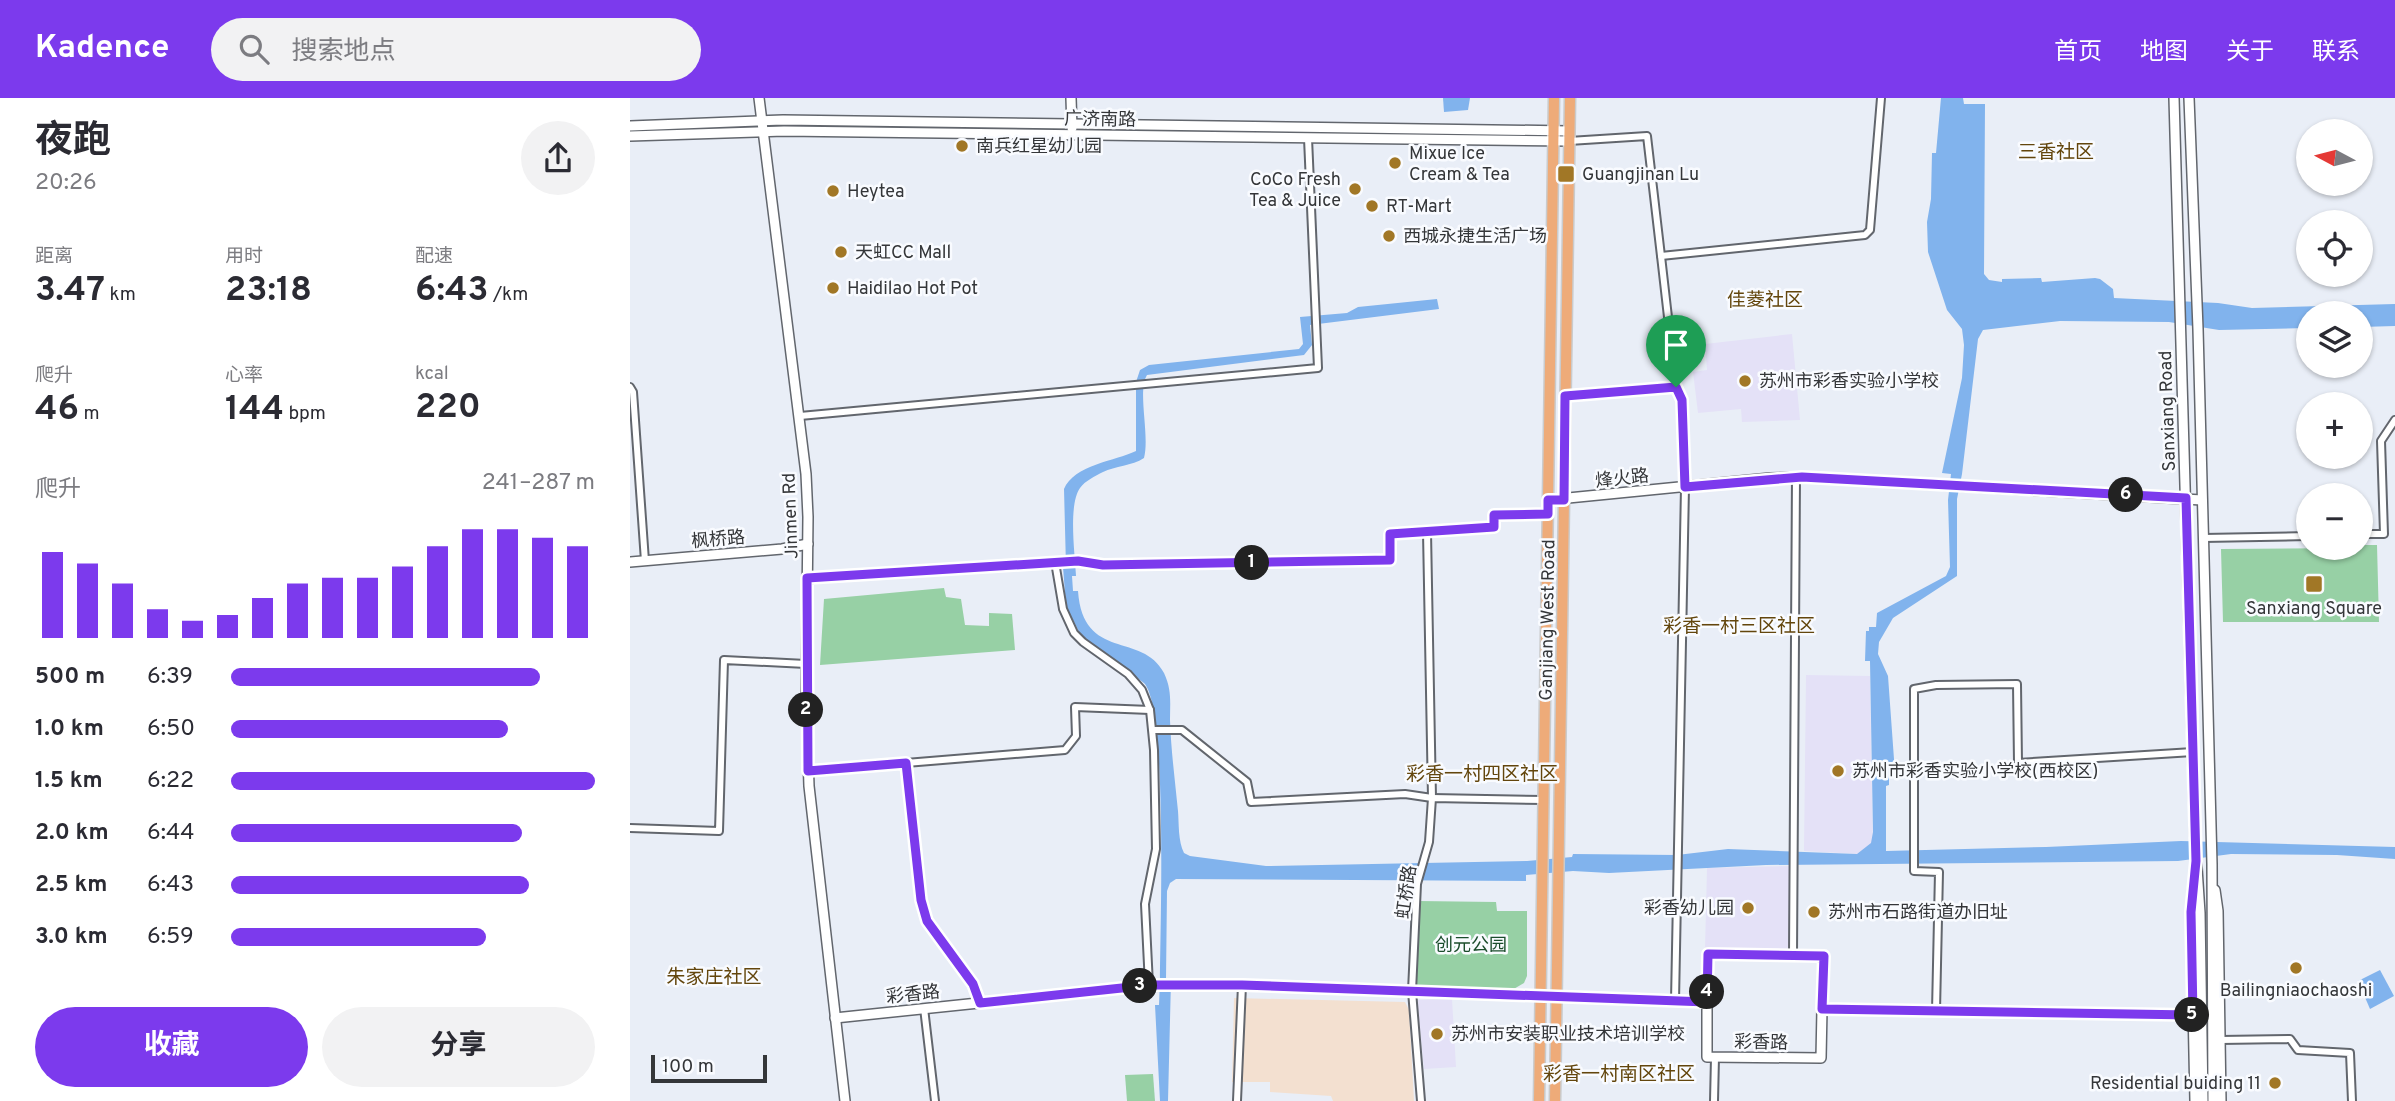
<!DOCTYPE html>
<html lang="zh">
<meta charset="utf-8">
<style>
:root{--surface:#fff;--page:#f2f2f3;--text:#2b2b33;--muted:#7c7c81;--accent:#7c3aed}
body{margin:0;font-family:Overpass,"Noto Sans SC",sans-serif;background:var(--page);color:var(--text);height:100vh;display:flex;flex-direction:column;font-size:26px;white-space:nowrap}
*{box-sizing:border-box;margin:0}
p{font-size:23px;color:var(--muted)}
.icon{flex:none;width:38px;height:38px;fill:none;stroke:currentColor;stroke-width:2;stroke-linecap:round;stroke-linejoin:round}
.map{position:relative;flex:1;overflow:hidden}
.drawer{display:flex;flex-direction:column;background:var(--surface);width:630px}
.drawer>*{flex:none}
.needle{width:46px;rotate:277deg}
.tools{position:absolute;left:1666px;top:21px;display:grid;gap:14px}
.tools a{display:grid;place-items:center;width:77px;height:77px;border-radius:50%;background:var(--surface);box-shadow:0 2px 5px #0004;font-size:35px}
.scale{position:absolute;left:21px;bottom:18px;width:116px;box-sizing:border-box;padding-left:7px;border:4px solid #343639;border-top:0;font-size:19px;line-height:24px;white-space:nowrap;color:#343639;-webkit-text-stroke:5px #f9fbff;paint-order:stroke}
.pin{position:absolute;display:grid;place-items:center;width:60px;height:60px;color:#fff;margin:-72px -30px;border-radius:50% 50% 50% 0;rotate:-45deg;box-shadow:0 0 7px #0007}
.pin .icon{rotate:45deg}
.km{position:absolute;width:35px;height:35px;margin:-18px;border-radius:50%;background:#222;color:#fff;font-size:19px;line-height:35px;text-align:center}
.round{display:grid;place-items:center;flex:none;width:74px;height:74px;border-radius:37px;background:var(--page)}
.head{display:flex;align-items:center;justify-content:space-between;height:119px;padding:0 35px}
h1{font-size:38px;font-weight:700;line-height:52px}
.stats{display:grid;grid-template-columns:repeat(3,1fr);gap:10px;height:119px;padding:7px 35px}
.stats div{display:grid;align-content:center}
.stats b{font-size:35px;font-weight:700}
.stats small{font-size:19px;font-weight:400}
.stats p{font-size:19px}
.chart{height:196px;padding:14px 35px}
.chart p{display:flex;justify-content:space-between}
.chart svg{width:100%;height:126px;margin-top:7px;stroke:var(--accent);stroke-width:6}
.primary-button{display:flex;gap:14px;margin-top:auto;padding:14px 35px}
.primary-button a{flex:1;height:80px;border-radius:42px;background:var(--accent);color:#fff;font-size:28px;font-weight:700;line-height:80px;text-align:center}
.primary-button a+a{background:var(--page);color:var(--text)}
ul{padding:0 35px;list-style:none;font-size:23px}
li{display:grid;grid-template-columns:112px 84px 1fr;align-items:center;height:52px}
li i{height:18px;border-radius:9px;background:var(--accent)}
header{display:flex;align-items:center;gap:42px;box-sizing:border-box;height:98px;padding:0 35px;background:var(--accent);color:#fff}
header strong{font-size:33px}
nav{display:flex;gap:38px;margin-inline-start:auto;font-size:24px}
.search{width:490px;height:63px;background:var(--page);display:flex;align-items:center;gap:18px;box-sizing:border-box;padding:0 24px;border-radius:38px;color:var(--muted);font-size:26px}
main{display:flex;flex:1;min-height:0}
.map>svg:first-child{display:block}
.industrial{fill:#f3e0d0}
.education{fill:#e4e1f7}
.green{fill:#97d0a5}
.water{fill:#81b3ed}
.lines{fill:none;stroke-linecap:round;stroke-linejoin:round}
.street-casing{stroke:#62666d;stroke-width:10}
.secondary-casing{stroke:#62666d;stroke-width:12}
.primary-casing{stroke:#cacbcc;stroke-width:13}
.street{stroke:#fff;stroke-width:6}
.secondary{stroke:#fff;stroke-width:9}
.primary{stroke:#eeab79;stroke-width:10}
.route-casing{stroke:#fff;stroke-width:14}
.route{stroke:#7c3aed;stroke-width:9}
.poi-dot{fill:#a17726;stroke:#f9fbff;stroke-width:2.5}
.labels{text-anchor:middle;stroke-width:5;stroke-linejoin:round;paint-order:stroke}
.street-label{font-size:18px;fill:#343639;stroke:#f9fbff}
.poi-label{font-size:18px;fill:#343639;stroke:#f9fbff;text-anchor:start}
.park-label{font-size:18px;fill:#1b4d2c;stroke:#f9fbff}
.neighbourhood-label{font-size:19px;fill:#63460d;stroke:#f9fbff}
</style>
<header>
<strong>Kadence</strong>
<div class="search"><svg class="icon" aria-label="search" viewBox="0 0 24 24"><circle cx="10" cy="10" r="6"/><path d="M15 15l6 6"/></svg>搜索地点</div>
<nav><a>首页</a><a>地图</a><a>关于</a><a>联系</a></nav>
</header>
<main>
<section class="drawer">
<div class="head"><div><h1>夜跑</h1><p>20:26</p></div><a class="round"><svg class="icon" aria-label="share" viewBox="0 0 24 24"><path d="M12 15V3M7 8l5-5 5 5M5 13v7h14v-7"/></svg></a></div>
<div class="stats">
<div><p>距离</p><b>3.47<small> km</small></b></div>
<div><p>用时</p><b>23:18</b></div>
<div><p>配速</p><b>6:43<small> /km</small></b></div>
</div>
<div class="stats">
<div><p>爬升</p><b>46<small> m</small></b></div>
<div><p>心率</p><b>144<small> bpm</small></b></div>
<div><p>kcal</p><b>220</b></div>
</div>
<div class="chart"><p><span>爬升</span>241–287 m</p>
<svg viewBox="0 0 160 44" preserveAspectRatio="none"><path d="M5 44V14M15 44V18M25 44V25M35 44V34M45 44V38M55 44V36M65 44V30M75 44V25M85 44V23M95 44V23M105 44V19M115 44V12M125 44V6M135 44V6M145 44V9M155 44V12"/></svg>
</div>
<ul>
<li><b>500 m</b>6:39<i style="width:85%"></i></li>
<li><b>1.0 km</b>6:50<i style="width:76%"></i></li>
<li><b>1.5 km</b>6:22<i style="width:100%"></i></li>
<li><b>2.0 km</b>6:44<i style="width:80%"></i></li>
<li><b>2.5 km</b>6:43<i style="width:82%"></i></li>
<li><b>3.0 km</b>6:59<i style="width:70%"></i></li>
</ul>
<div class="primary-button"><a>收藏</a><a>分享</a></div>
</section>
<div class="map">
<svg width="1765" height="1003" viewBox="0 0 1765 1003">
<rect width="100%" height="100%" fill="#e9eef7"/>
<polygon class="industrial" points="604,900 775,904 779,912 784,1003 703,1003 701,998 640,994 640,984 602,984"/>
<g class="education">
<polygon points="1162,236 1170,322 1112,324 1111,311 1068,315 1063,274 1077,272 1075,246"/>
<polygon points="1176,577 1240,578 1243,753 1227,756 1174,753"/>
<polygon points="1160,768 1159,853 1075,851 1077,770"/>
<polygon points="822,901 826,969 794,971 787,902"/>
</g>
<g class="green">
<polygon points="1731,447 1747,447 1749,524 1593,524 1591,451 1731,450"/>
<polygon points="314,490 316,499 331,501 335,527 359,528 359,515 382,516 385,552 190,567 194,501"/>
<polygon points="788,803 866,804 867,813 897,813 897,878 894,885 882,892 785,888"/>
<polygon points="523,976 525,1003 497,1003 495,977"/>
</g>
<g class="water">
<polygon points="813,0 840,0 838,12 814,14"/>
<path d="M 1311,0 L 1333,0 L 1334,6 L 1355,6 L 1354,176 L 1359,182 L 1372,184 L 1372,181 L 1411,180 L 1412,184 L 1465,180 L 1470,181 L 1483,191 L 1484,200 L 1588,205 L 1622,210 L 1765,206 L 1765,228 L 1731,229 L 1731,215 L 1678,215 L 1678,230 L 1589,232 L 1539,224 L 1430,223 L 1353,232 L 1348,241 L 1332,376 L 1327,401 L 1327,478 L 1263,520 L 1249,544 L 1248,556 L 1258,578 L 1265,675 L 1259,675 L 1259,687 L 1256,688 L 1256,753 L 1416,749 L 1551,743 L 1765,749 L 1765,761 L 1707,757 L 1601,756 L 1548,763 L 1136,767 L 979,775 L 943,773 L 896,777 L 896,783 L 546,781 L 540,785 L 537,793 L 536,881 L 541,882 L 538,1003 L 530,1003 L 525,907 L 529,907 L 530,881 C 530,834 538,609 514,585 L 451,538 L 436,508 L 433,469 L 436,469 L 434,391 C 444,367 485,363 506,353 L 506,284 L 510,272 L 519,267 L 669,251 L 673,246 L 670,219 L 717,215 L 728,209 L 807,201 L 809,211 L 680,227 L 682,247 L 674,257 L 517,277 C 507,293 520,337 514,360 C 502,368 485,368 473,374 C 465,378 455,383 450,390 C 438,407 445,456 446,478 L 442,478 L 443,493 L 448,493 C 453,564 512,533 534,575 C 542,592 540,605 540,622 C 541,652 545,683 548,713 C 549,726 548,743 554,755 L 560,758 L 636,768 L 897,763 L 942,759 L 943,756 L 1047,757 L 1098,751 L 1227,756 L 1241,745 L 1243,734 L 1240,563 L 1235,563 L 1236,533 L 1239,533 L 1239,529 L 1246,529 L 1247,515 L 1316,478 L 1320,469 L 1318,402 L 1321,376 L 1312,375 L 1332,280 L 1334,247 L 1332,231 L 1317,212 L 1298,154 L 1297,124 L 1301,101 L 1302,55 L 1306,55 Z"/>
<polygon points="1750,872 1764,898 1740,911 1728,883"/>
</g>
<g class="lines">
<defs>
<g id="street">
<polyline points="939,43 1017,38 1031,158 1235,137 1240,132 1251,0"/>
<polyline points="0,289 3,294 15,463"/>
<polyline points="935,298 1046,289 1031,158"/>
<polyline points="170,318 688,270 678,40"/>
<polyline points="1731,436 1754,436 1751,343 1765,322"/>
<polyline points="1573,440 1678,438"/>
<polyline points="425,464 433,511 444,535 453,544 498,576 512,592 520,612 524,652 526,751 515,806 519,887"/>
<polyline points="177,480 448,463 473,467 760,462 760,436 864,429 864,417 918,416"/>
<polyline points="523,632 552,632 617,684 621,704 775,696 802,700 797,434"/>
<polyline points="276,665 291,802 297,823 343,886 350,905"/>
<polyline points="178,673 435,652 446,638 445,609 520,612"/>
<polyline points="0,730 89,733 94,562 176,566"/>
<polyline points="1163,857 1166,379"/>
<polyline points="1045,903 1055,389 1052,302 1046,289"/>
<polyline points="294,910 305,1003"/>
<polyline points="1306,913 1309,774 1284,773 1284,591 1306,587 1387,586 1388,665 1563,654"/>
<polyline points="1590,942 1660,941 1668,952 1720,955 1722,1003"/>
<polyline points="607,1003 612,887"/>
<polyline points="791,1003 782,893 787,786 799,744 802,700 914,702"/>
<polyline points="1084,1003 1085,959"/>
</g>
<g id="secondary">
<polyline points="129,0 176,376 178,419 176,598 179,688 215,1003"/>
<polyline points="441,0 442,30"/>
<polyline points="1544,0 1565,740 1570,815 1573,1003"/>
<polyline points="1559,0 1568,231 1582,766 1583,1003"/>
<polyline points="0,28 153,22 939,33"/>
<polyline points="0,38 154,33 939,43"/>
<polyline points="918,402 1140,380 1173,379 1572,402"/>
<polyline points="0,464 152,451 178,446"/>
<polyline points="1563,790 1561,814 1565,1003"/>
<polyline points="1585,792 1588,813 1591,1003"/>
<polyline points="1077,904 1077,959 1191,960 1192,911"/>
<polyline points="205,920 521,887 612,887 1077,904 1078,856 1194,858 1192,911 1563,917"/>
</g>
<g id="primary">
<polyline points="909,1003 924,0"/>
<polyline points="925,1003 940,0"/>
</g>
</defs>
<use href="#street" class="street-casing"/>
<use href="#secondary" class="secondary-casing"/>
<use href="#primary" class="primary-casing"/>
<use href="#street" class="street"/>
<use href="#secondary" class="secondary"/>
<use href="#primary" class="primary"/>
</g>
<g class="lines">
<defs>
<polygon id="route" points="1046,289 1052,302 1055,389 1172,379 1556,400 1566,763 1561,814 1563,917 1192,911 1194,858 1078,856 1077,904 612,887 520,887 350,905 343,886 297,823 291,802 276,665 178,673 177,480 448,463 473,467 760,462 760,436 864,429 864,417 918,416 918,402 934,402 935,298"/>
</defs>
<use href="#route" class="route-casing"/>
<use href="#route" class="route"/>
</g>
<g class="poi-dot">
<circle cx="332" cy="48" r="7"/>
<circle cx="765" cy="65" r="7"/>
<rect x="927" y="67" width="18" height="18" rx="3.5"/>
<circle cx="725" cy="91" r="7"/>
<circle cx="203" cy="93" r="7"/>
<circle cx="742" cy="108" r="7"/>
<circle cx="759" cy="138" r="7"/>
<circle cx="211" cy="154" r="7"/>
<circle cx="203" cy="190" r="7"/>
<circle cx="1115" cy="283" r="7"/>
<rect x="1675" y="477" width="18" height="18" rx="3.5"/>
<circle cx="1208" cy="673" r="7"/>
<circle cx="1118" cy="810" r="7"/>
<circle cx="1184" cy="814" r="7"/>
<circle cx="1666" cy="870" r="7"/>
<circle cx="807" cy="936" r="7"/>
<circle cx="1645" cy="985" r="7"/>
</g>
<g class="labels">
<g class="street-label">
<text transform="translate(470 21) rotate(1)" y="6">广济南路</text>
<text transform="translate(1537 313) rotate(-92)" y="6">Sanxiang Road</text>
<text transform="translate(992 380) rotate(-6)" y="6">烽火路</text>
<text transform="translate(160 418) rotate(-92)" y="6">Jinmen Rd</text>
<text transform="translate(88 441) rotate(-5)" y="6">枫桥路</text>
<text transform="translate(917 522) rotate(-89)" y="6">Ganjiang West Road</text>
<text transform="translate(776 794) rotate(-82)" y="6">虹桥路</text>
<text transform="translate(283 896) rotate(-6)" y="6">彩香路</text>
<text transform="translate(1131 944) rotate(1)" y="6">彩香路</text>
</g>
<g class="poi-label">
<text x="346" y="54">南兵红星幼儿园</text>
<text x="779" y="61">Mixue Ice<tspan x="779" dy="21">Cream &amp; Tea</tspan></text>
<text x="952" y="82">Guangjinan Lu</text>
<text x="711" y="87" text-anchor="end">CoCo Fresh<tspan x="711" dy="21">Tea &amp; Juice</tspan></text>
<text x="217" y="99">Heytea</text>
<text x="756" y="114">RT-Mart</text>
<text x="773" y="144">西城永捷生活广场</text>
<text x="225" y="160">天虹CC Mall</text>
<text x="217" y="196">Haidilao Hot Pot</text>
<text x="1129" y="289">苏州市彩香实验小学校</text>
<text x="1684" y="516" text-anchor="middle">Sanxiang Square</text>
<text x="1222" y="679">苏州市彩香实验小学校(西校区)</text>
<text x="1104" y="816" text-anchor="end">彩香幼儿园</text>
<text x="1198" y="820">苏州市石路街道办旧址</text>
<text x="1666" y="898" text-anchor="middle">Bailingniaochaoshi</text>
<text x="821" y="942">苏州市安装职业技术培训学校</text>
<text x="1631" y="991" text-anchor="end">Residential buiding 11</text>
</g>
<g class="park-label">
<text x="841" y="853">创元公园</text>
</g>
<g class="neighbourhood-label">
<text x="1426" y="60">三香社区</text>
<text x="1135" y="208">佳菱社区</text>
<text x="1109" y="534">彩香一村三区社区</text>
<text x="852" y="682">彩香一村四区社区</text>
<text x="84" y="885">朱家庄社区</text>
<text x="989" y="982">彩香一村南区社区</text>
</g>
</g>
</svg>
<div class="tools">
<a><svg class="needle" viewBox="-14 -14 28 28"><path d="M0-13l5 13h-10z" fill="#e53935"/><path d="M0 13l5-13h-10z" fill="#7c7c81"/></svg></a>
<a><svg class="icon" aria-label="locate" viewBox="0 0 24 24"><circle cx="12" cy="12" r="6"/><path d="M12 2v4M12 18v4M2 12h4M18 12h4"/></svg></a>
<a><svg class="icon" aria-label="layers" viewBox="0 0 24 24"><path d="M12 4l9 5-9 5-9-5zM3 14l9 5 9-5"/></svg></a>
<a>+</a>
<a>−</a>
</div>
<div class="scale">100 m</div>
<div class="pin" style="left:1046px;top:289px;background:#1e9e55"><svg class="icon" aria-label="arrive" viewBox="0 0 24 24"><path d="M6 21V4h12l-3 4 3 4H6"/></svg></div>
<b class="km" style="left:622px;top:465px">1</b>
<b class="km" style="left:176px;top:612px">2</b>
<b class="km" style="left:510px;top:888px">3</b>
<b class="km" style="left:1077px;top:894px">4</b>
<b class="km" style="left:1562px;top:917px">5</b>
<b class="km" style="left:1496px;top:397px">6</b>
</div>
</main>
